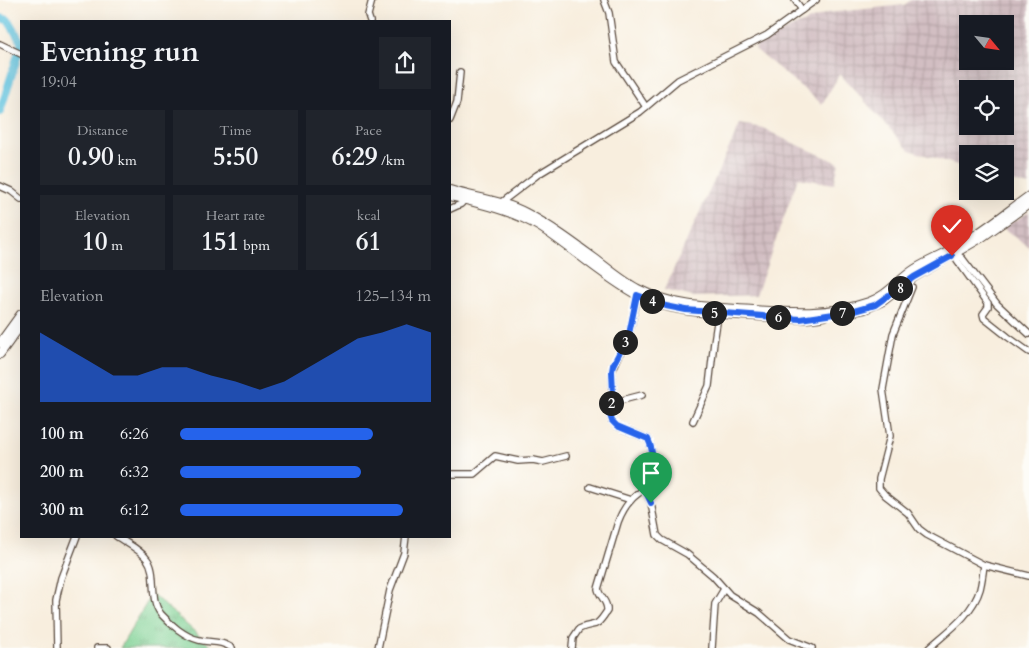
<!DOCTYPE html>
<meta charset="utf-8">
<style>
:root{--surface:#171b24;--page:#20242c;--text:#f1f3f6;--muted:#9ea1a6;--accent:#2563eb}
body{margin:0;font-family:Cardo,serif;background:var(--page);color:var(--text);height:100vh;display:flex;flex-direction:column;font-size:19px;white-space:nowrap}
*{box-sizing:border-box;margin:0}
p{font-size:16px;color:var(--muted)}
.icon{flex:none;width:28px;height:28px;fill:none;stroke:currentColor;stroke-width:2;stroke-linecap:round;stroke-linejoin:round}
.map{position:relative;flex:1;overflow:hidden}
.sheet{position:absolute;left:20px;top:20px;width:431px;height:518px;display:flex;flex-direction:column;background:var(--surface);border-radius:0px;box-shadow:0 5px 20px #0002}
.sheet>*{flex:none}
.needle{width:32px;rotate:119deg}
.buttons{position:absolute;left:959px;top:15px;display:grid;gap:10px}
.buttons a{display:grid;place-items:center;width:55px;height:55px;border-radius:0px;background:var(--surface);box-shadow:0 5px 20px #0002;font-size:25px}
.pin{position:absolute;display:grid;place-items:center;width:42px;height:42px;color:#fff;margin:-51px -21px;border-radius:50% 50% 50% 0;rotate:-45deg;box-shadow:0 0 5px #0007}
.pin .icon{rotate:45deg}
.km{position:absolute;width:25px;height:25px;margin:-12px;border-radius:50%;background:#222;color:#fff;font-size:14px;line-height:25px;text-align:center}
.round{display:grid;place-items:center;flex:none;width:52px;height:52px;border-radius:0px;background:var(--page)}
.head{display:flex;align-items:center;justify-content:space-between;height:85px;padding:0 20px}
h1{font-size:28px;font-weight:600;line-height:38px}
.metrics{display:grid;grid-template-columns:repeat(3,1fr);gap:8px;height:85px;padding:5px 20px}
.metrics div{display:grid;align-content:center;border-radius:0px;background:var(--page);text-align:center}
.metrics b{font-size:25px;font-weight:600}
.metrics small{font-size:14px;font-weight:400}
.metrics p{font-size:14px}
.chart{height:140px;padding:10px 20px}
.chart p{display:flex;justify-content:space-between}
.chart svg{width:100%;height:90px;margin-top:5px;fill:var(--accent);opacity:.7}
ul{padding:0 20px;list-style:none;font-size:16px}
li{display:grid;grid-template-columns:80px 60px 1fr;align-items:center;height:38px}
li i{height:12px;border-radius:6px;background:var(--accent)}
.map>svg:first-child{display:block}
.industrial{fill:url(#industrial-grid);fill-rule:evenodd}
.grass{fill:url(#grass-tufts);stroke:#5c7d58}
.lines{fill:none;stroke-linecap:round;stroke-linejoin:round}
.river{stroke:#62c4e0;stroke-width:8}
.minor-casing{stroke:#57473b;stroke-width:8}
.major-casing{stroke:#57473b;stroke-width:10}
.minor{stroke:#fff;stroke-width:5.5}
.major{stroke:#fff;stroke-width:8}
.route-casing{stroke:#fff;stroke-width:10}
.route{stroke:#2563eb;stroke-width:6}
</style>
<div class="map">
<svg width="1029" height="648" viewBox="0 0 1029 648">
<defs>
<pattern id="industrial-grid" width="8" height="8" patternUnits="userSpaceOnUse" patternTransform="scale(1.25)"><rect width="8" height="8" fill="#d2bec2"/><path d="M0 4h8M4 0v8" fill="none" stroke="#b5a3a6"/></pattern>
<pattern id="grass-tufts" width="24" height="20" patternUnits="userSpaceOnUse" patternTransform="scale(1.25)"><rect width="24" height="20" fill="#7cd093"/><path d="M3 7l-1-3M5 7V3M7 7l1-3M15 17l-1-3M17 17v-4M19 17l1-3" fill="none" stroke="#67a977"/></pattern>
</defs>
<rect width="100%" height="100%" fill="#fdfcf7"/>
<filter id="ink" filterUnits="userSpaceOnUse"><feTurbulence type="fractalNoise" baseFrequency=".02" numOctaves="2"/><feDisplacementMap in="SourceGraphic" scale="10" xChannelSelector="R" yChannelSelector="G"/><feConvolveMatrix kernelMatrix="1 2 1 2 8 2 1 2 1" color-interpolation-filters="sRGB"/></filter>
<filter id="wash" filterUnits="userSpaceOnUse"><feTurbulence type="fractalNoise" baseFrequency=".0096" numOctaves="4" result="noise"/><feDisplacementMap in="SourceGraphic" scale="20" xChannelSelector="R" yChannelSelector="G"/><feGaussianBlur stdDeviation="1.12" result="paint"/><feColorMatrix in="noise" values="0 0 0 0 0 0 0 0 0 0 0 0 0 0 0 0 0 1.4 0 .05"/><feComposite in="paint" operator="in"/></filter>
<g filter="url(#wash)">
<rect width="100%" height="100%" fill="#f8eede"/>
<g class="industrial">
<path d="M 911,0 L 1029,0 L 1029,186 L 1005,180 L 1005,154 L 968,154 L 967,168 L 909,150 L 840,74 L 822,104 L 755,49 L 759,41 L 827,13 L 904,5 ZM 968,24 L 1005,24 L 1005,61 L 968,61 ZM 968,89 L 1005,89 L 1005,126 L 968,126 Z"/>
<polygon points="740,124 763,128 782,138 839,163 834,184 798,178 756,295 694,297 664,290"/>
<polygon points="1029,212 1029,247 1003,228"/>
</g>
<polygon class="grass" points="152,594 213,648 120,648"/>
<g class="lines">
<g class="river">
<polyline points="0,18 8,20 21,42"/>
<polyline points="0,112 21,45"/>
</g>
</g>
</g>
<g filter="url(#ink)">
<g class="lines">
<defs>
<g id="minor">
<polyline points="604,0 609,13 616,62 646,107"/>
<polyline points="795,0 802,10"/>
<polyline points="370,21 368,15 372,0"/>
<polyline points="0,44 21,54"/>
<polyline points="450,120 457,102 460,72"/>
<polyline points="0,186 11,191 21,199"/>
<polyline points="499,204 537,175 640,112 678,80 767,35 816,0"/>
<polyline points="450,209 461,204 466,198"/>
<polyline points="955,253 962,258 997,304 1029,334"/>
<polyline points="958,256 957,260 988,303 988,307 983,314 984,318 1008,337 1029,352"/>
<path d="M 906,279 L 912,287 L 893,334 L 883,389 L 890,436 L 879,479 L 879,488 L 885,495 L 908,513 L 919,529 L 927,535 L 984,565 C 983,573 982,581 980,589 C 973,614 947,632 929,648"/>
<polyline points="611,403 642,395"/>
<polyline points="693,421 709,386 714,342 719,310"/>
<polyline points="450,474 474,474 495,456 518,461 533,460 543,462 566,456"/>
<polyline points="590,487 631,500"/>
<polyline points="644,488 651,503 657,535 662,540 687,554 713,576 730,595 759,613 789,639 812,648"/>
<path d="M 116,536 C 126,543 140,549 147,559 C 158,573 148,598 161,614 C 170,624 185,637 199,640 C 211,643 220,640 232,648"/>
<polyline points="984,565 1029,576"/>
<polyline points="57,648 56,600 61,578 77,536"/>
<polyline points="97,648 108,648"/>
<polyline points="378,648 390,590 404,553 406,536"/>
<path d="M 572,648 L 573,638 L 579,629 C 596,621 594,631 607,611 C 608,601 600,598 598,589 L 618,522 C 621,514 626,505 632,499 C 636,495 641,492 644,488 C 654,475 655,454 648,439 L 617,426 L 612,421 L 609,412 L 613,394 L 612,371 L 629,334 L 638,294"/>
<polyline points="712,648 715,604 724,589"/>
</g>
<g id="major">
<path d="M 450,190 C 475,198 502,200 526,213 C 551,226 575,244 598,261 C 611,271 624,282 638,289 C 669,305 704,307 738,309 C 782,312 826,317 869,302 C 887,296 899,279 915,269 C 926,262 939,257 951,250 C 979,235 1004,214 1029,196"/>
<path d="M 450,196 C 481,204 512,210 540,227 C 573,248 602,276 637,295 C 673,314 716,313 756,316 C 779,317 801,321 824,316"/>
<polyline points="850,312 865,309 883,301 914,277 981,238 1029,204"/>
<polyline points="0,343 21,314"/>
<polyline points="0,354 21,325"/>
</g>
</defs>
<use href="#minor" class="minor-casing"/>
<use href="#major" class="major-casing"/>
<use href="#minor" class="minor"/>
<use href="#major" class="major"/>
</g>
</g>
<g class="lines" filter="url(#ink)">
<defs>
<path id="route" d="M 651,503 L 644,488 C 652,472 656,456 648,439 L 617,426 L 612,421 L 609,412 L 613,394 L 612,371 L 613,365 L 629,334 L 637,295 L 666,306 L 686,310 L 800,319 L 854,311 L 875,305 L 914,277 L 952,256"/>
</defs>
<use href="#route" class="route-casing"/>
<use href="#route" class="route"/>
</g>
</svg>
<div class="buttons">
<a><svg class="needle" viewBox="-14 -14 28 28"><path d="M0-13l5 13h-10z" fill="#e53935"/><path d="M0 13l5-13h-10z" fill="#9ea1a6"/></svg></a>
<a><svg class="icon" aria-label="locate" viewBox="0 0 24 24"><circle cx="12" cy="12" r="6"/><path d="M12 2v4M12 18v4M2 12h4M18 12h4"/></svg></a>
<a><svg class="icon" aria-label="layers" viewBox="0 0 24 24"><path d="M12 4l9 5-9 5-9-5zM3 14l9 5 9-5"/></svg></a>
</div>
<div class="pin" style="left:651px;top:503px;background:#1e9e55"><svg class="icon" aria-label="arrive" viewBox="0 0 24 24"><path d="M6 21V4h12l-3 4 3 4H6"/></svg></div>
<div class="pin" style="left:952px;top:256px;background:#d93025"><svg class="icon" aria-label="check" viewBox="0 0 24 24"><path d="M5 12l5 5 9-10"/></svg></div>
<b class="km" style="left:611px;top:403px">2</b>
<b class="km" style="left:625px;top:342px">3</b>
<b class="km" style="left:652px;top:301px">4</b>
<b class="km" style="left:714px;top:313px">5</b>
<b class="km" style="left:778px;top:317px">6</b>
<b class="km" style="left:842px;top:313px">7</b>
<b class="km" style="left:900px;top:288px">8</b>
<section class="sheet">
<div class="head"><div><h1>Evening run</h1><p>19:04</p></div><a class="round"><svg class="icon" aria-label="share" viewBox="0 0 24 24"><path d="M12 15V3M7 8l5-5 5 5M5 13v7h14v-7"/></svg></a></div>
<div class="metrics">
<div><p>Distance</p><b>0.90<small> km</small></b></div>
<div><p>Time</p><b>5:50</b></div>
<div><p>Pace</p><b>6:29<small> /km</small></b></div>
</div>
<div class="metrics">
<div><p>Elevation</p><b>10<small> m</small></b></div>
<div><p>Heart rate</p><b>151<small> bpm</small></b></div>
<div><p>kcal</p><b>61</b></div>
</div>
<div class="chart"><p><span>Elevation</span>125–134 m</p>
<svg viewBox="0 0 160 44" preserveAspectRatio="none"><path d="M0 44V10L10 17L20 24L30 31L40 31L50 27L60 27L70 31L80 34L90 38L100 34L110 27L120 20L130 13L140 10L150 6L160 10V44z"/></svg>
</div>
<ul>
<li><b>100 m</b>6:26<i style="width:77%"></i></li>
<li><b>200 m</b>6:32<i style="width:72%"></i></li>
<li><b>300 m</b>6:12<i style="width:89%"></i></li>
</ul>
</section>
</div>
